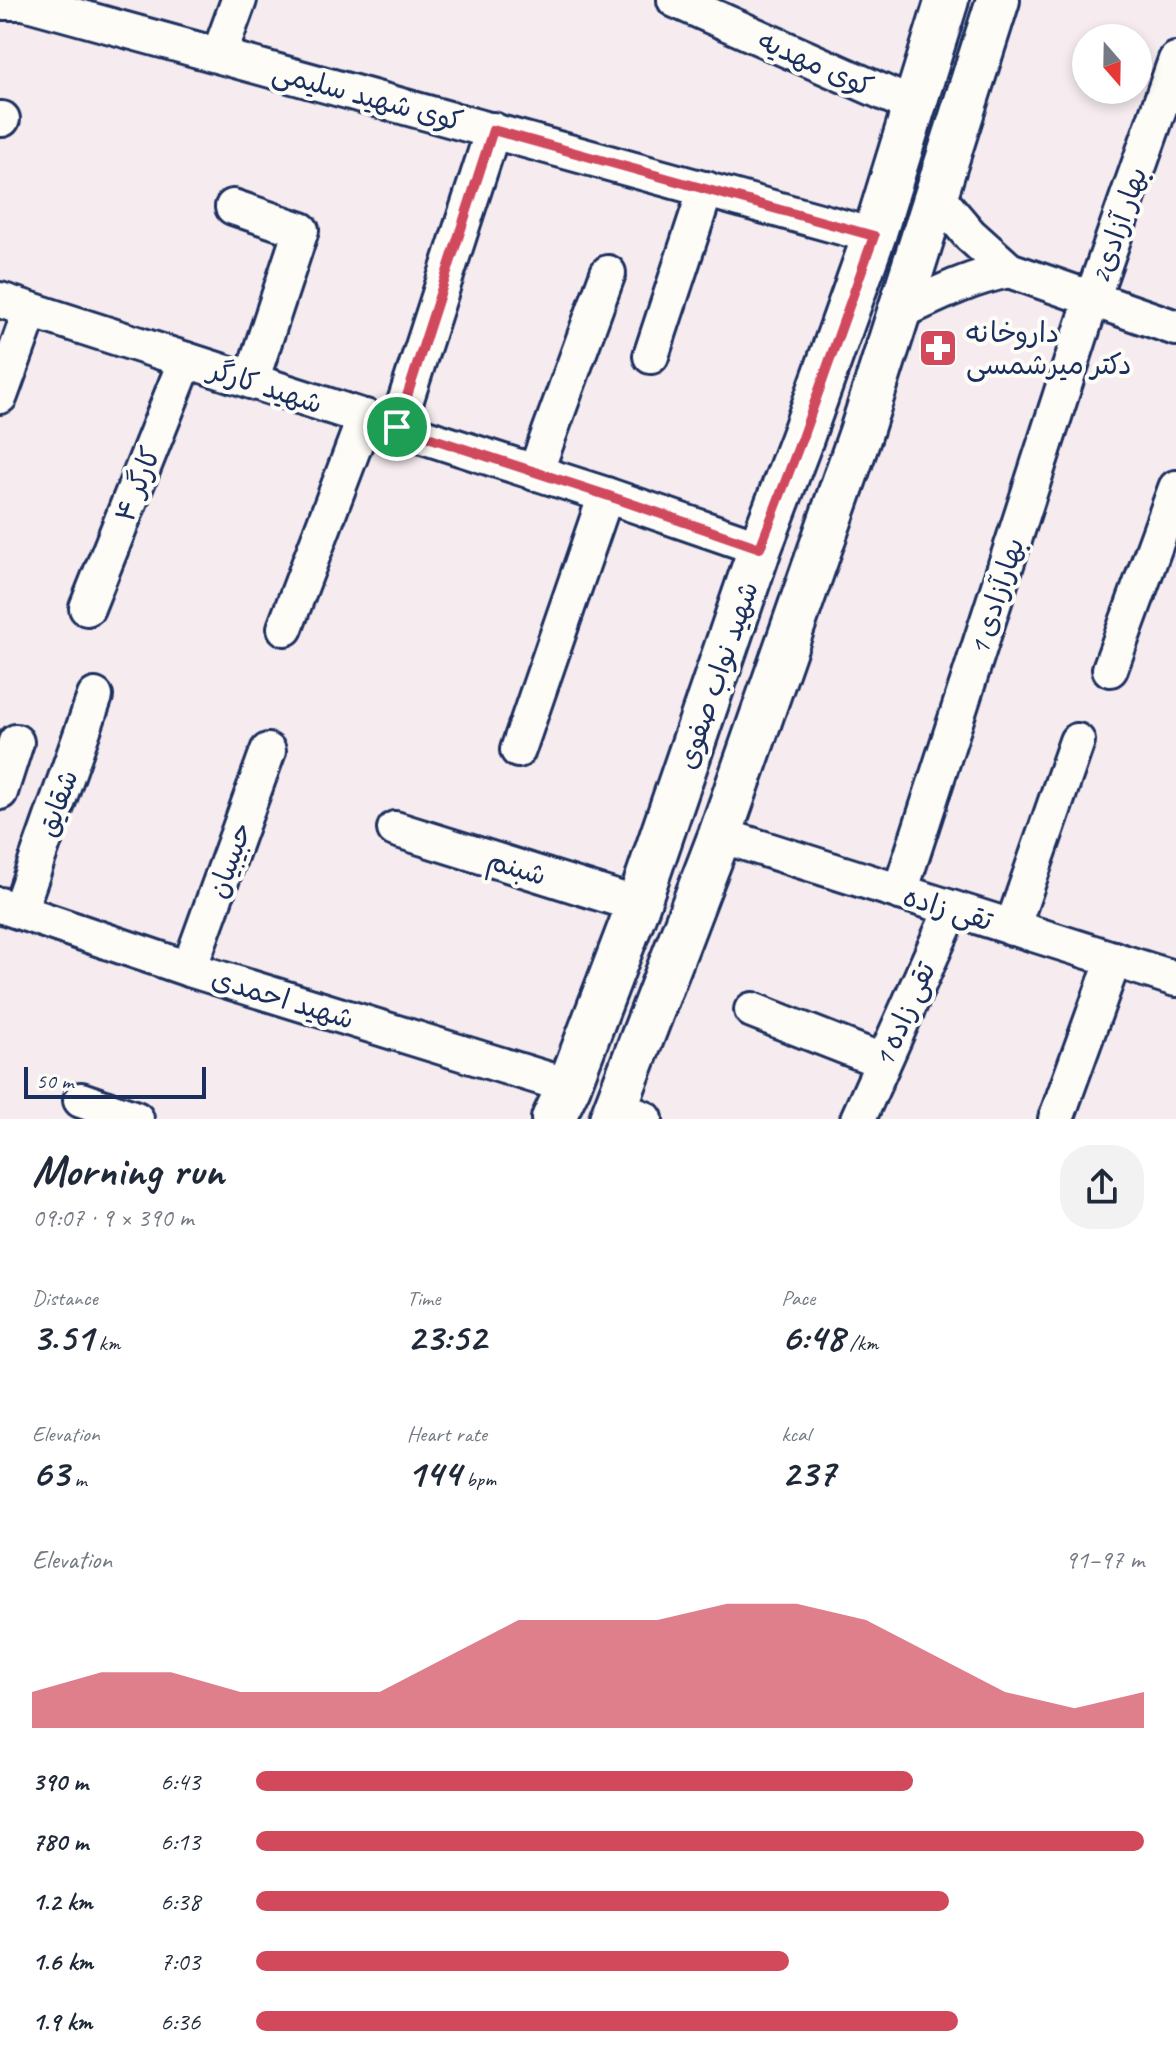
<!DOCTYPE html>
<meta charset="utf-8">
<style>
:root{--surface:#fff;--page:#f2f2f3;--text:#1f2937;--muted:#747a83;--accent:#d1495b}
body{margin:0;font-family:Caveat,"Playpen Sans Arabic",sans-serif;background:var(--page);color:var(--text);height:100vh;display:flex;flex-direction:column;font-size:30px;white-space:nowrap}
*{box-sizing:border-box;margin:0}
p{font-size:26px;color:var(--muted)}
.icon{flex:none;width:44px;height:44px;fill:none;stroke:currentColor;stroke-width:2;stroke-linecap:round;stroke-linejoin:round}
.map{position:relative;height:1119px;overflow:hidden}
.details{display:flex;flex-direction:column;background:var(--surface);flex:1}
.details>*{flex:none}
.needle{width:52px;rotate:160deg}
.tools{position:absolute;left:1072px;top:24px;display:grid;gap:16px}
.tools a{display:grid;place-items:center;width:80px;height:80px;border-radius:50%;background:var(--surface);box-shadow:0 4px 12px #0003;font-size:40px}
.scale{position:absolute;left:24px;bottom:20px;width:182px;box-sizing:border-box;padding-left:8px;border:4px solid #1b2f5e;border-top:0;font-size:22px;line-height:28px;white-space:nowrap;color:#1b2f5e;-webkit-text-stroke:6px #fdfcf7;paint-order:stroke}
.pin{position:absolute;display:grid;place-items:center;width:68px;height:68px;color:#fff;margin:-34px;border:4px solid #fff;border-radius:50%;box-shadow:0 2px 8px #0007}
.round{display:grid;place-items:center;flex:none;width:84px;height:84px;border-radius:32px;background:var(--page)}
.head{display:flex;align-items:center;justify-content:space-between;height:136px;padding:0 32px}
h1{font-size:44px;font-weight:600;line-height:60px}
.stats{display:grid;grid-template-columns:repeat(3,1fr);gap:12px;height:136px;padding:8px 32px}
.stats div{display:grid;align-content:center}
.stats b{font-size:40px;font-weight:600}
.stats small{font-size:22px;font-weight:400}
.stats p{font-size:22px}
.chart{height:224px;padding:16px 32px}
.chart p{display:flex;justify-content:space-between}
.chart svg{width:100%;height:144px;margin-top:8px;fill:var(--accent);opacity:.7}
ul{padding:0 32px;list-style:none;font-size:26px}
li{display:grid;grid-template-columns:128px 96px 1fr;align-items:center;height:60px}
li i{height:20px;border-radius:10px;background:var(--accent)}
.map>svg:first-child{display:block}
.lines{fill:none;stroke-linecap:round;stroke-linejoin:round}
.minor-casing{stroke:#1b2f5e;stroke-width:40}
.major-casing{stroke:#1b2f5e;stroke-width:48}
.minor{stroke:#fdfcf7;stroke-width:34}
.major{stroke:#fdfcf7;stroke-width:42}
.route-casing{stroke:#fff;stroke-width:16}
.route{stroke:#d1495b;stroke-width:10}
.labels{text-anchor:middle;stroke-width:8;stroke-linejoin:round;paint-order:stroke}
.street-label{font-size:28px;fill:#1b2f5e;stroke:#fdfcf7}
.poi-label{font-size:28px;fill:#1b2f5e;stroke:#fdfcf7;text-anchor:start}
</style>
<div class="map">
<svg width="1176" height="1119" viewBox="0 0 1176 1119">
<rect width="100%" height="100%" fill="#f6ecef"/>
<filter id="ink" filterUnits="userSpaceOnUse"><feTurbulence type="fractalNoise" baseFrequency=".0125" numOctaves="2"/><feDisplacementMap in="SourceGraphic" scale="16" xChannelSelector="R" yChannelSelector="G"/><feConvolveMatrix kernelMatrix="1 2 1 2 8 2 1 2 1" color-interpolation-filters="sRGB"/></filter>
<g filter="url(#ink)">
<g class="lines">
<defs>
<g id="minor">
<polyline points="675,0 914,106"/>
<polyline points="0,2 24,2 874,236"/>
<polyline points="219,55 239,0"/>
<polyline points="0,119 2,119"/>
<polyline points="936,195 970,235 1009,270 1176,328"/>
<polyline points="233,207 301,230 251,381"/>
<polyline points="0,300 606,495 760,548"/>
<path d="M 900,312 C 936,295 969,278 1009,270"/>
<polyline points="651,356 706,189"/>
<polyline points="0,396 31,310"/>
<polyline points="397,427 493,130"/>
<polyline points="535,473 608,273"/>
<polyline points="87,608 186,360"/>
<polyline points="285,628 365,417"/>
<polyline points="1110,669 1176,488"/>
<polyline points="518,750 606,495"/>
<polyline points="0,792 16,742"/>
<polyline points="395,829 638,905"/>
<polyline points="720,835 1176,979"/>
<polyline points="900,892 1092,299 1176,60"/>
<polyline points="0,905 189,969 569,1086"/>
<polyline points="19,911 95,696"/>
<polyline points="1012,928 1077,741"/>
<polyline points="189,969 268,751"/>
<polyline points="752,1010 882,1061"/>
<polyline points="81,1100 136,1119"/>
<polyline points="615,1107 645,1119"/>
<polyline points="858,1119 952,909"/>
<polyline points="1056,1119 1114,959"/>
</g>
<g id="major">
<polyline points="553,1119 569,1086 638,905 760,548 802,438 874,236 947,0"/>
<polyline points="611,1119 720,835 860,435 998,0"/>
</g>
</defs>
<use href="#minor" class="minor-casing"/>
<use href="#major" class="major-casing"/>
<use href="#minor" class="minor"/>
<use href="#major" class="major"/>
</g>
</g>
<g class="lines" filter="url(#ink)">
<defs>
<polygon id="route" points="493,130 874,236 802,438 760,548 606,495 397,427"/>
</defs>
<use href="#route" class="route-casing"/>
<use href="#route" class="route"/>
</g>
<defs>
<symbol id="pharmacy-square" viewBox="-11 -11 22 22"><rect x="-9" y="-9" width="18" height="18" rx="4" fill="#d1495b" stroke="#fdfcf7"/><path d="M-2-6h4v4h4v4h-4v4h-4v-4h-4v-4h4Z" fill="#fff"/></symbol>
</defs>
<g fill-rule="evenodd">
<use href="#pharmacy-square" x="916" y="326" width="44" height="44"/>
</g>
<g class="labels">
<g class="street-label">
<text transform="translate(816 63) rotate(24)" y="10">کوی مهدیه</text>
<text transform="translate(368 96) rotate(15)" y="10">کوی شهید سلیمی</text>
<text transform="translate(1118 225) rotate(-71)" y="10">بهار آزادی2</text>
<text transform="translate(266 386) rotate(18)" y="10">شهید کارگر</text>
<text transform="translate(137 484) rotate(-68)" y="10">کارگر ۴</text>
<text transform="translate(996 596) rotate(-72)" y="10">بهارآزادی 1</text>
<text transform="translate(717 675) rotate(-71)" y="10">شهید نواب صفوی</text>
<text transform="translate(57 803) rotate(-70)" y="10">شقایق</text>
<text transform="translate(229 860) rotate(-70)" y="10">حبیبیان</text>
<text transform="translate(517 867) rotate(17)" y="10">شبنم</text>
<text transform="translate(948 908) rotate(17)" y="10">تقی زاده</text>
<text transform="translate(283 998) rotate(17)" y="10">شهید احمدی</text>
<text transform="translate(904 1014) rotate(-66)" y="10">تقی زاده 1</text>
</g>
<g class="poi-label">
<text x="966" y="342">داروخانه<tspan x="966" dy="32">دکتر میرشمسی</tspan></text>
</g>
</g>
</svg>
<div class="tools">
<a><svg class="needle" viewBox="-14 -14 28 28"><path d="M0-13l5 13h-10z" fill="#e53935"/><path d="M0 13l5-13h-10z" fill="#747a83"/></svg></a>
</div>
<div class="scale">50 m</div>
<div class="pin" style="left:397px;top:427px;background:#1e9e55"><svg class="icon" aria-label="arrive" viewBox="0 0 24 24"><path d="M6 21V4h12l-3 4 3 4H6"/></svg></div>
</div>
<section class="details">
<div class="head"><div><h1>Morning run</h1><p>09:07 · 9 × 390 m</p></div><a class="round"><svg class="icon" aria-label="share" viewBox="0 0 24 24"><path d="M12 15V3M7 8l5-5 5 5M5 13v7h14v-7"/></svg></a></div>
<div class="stats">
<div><p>Distance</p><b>3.51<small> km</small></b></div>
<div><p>Time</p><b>23:52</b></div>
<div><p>Pace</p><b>6:48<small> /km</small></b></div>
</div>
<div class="stats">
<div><p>Elevation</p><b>63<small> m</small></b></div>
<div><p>Heart rate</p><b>144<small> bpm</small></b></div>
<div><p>kcal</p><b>237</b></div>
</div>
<div class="chart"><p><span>Elevation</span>91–97 m</p>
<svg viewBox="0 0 160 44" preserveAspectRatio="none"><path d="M0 44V33L10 27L20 27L30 33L40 33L50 33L60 22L70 11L80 11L90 11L100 6L110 6L120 11L130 22L140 33L150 38L160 33V44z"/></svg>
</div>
<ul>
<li><b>390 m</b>6:43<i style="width:74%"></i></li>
<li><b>780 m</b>6:13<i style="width:100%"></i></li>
<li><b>1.2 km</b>6:38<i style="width:78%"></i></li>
<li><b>1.6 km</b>7:03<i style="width:60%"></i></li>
<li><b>1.9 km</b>6:36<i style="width:79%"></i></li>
</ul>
</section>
